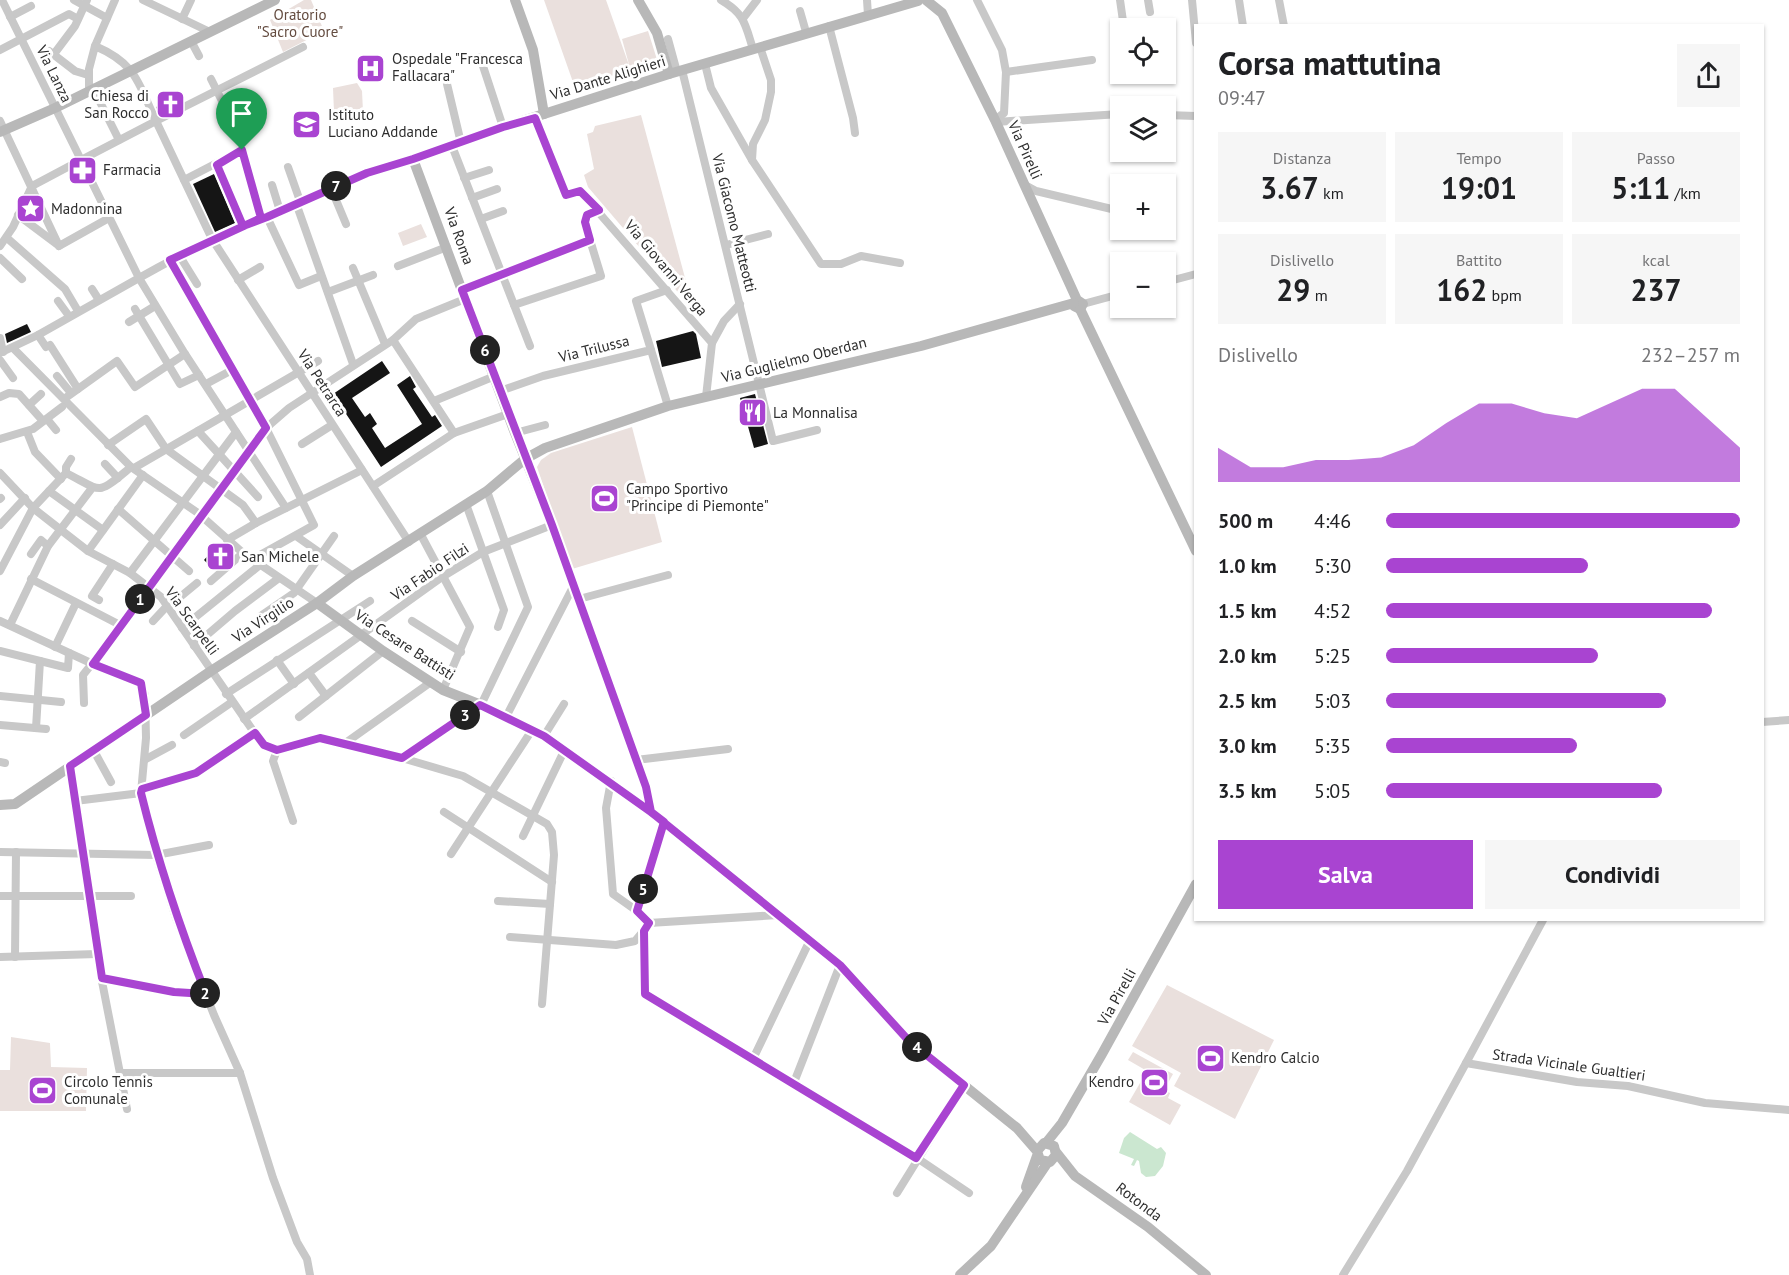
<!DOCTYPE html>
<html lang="it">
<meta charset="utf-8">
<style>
:root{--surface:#fff;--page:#f6f6f6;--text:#202124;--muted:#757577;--accent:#a944d1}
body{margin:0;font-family:"PT Sans",sans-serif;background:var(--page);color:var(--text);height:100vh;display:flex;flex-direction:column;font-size:22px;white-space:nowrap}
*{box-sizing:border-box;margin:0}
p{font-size:20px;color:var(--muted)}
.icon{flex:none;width:33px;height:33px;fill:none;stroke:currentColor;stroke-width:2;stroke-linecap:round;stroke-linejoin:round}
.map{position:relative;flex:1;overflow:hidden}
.details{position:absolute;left:1194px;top:24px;width:570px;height:897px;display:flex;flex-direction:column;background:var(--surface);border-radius:0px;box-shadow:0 2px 4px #0004}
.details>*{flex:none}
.tools{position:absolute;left:1110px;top:18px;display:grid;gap:12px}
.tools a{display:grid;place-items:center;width:66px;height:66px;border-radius:0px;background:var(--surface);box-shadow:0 2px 4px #0004;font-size:30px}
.pin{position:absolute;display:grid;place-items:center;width:51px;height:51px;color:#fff;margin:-62px -26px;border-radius:50% 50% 50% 0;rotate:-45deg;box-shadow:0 0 6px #0007}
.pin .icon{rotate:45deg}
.km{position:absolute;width:30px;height:30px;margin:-15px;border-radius:50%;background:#222;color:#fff;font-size:16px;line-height:30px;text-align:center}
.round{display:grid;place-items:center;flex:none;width:63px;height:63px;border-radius:0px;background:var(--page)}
.overview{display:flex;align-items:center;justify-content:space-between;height:102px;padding:0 24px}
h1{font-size:33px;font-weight:700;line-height:45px}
.figures{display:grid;grid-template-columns:repeat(3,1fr);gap:9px;height:102px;padding:6px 24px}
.figures div{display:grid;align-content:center;border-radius:0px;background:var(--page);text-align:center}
.figures b{font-size:30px;font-weight:700}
.figures small{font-size:16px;font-weight:400}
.figures p{font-size:16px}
.chart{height:168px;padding:12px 24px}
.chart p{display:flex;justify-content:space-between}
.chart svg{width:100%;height:108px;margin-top:6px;fill:var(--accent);opacity:.7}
.primary-button{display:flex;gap:12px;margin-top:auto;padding:12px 24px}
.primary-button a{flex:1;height:69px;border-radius:0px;background:var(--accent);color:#fff;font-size:24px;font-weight:700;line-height:69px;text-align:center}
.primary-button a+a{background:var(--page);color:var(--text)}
ul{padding:0 24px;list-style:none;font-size:20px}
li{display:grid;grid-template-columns:96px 72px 1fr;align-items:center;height:45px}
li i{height:15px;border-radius:8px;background:var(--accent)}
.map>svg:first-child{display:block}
.green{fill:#eae0dd}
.water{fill:#cbe7d0}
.building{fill:#151515}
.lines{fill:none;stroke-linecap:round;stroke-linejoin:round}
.street{stroke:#c8c8c8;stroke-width:8}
.secondary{stroke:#b8b8b8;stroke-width:10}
.route-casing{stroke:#fff;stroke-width:12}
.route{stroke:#a944d1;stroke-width:8}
.labels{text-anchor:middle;stroke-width:6;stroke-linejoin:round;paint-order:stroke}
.park-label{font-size:15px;fill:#644c40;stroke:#fff}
.poi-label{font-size:15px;fill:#2e2e2e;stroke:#fff;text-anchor:start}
.street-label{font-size:15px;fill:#2e2e2e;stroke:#fff}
</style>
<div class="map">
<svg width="1789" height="1275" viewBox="0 0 1789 1275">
<rect width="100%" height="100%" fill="#fff"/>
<g class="green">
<polygon points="304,0 311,0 324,31 283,52 270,20"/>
<polygon points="544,0 606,0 630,68 622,39 648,31 660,69 634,77 632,71 574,85"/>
<polygon points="357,83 362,91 363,112 345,118 337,117 334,112 333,88"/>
<polygon points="641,115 694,311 588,187 584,175 594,169 587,134 593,132 595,126"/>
<polygon points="421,224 427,237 403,246 398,233"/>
<polygon points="632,427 662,542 572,569 537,467 541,460 551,453"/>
<polygon points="1167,985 1274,1040 1235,1119 1174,1086 1181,1073 1132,1046"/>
<polygon points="11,1037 50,1043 51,1067 87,1068 86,1111 0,1111 0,1070 10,1070"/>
<polygon points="1133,1052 1173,1074 1164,1090 1170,1093 1168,1098 1181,1105 1170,1125 1129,1102 1147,1071 1128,1060"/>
</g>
<polygon class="water" points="1130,1132 1157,1149 1161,1147 1166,1153 1163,1166 1155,1176 1146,1177 1141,1173 1139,1161 1137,1160 1134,1166 1131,1165 1134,1159 1119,1153 1124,1138"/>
<g class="building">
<polygon points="181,94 184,100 159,113 156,107"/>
<polygon points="214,174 235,223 215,232 193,184"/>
<polygon points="27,324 31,332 7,343 5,334"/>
<polygon points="693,331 696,334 701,358 662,367 656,341"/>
<polygon points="382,361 390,373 352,398 365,417 370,413 377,424 372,428 385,448 422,424 397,385 410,376 416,387 413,389 432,417 435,415 442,426 381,467 333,394"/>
<polygon points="755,394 768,444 754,448 740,398"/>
<polygon points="223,545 234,553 214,570 204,560 212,551 219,549"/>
</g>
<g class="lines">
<g class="street">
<polyline points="74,0 107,18"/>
<polyline points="143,0 210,32"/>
<path d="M 721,0 C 745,14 745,24 753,49"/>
<polyline points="867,0 868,15"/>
<polyline points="977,0 1002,50 1006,72 1004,113 995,120"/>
<polyline points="1120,0 1124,28"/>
<polyline points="1148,0 1150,12"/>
<polyline points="1192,0 1196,43"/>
<polyline points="1239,0 1243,26"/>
<polyline points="1279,0 1284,26"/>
<polyline points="800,11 806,32"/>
<polyline points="10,17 31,6"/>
<polyline points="744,17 757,0"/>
<polyline points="182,19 191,0"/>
<polyline points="829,26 853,118 855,133"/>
<polyline points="668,39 677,72"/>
<polyline points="191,41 199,56"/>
<polyline points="95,46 115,0"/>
<polyline points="760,47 771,80 771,92 765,120 753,144 752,160 821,264 841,264 861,256 900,263"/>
<polyline points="0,50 69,14 78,19"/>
<polyline points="49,51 75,71 88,75"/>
<polyline points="54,54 75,26 87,0"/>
<polyline points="480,57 503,127"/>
<polyline points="705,64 711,88 752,160"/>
<polyline points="682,70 773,441 817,430"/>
<polyline points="1006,72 1092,60"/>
<polyline points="211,79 242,141 242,150 261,218"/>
<polyline points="447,84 461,143"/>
<polyline points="93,88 119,140"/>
<path d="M 89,90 L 89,69 L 95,46 C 137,64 138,83 156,121 L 303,47"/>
<polyline points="1166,115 1196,116"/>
<polyline points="535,118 566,195 580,191 712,343 706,397"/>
<polyline points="0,121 59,246"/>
<polyline points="996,122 1120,114"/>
<polyline points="452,146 530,346"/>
<polyline points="217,165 243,226"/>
<polyline points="288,167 300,201"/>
<polyline points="464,178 489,170"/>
<polyline points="184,180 242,150"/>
<polyline points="272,185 280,211"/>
<polyline points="1025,185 1036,191 1120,211"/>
<polyline points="331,188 346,224"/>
<polyline points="472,198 497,189"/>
<polyline points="296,203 353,364"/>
<polyline points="18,215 58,245"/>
<polyline points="267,217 299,285 321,276"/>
<polyline points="481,219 503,211"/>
<polyline points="7,238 65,289 78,311"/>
<polyline points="726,245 768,234"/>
<polyline points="0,246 13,227 32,186 81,160 2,0"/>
<polyline points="59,246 109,218"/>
<polyline points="179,255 197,284"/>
<polyline points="0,258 22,279"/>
<polyline points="170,260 266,428 314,525 253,559"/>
<polyline points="398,266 447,247"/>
<polyline points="353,268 385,344"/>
<polyline points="238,280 260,267"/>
<polyline points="1166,282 1196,274"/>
<polyline points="92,289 99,300"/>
<polyline points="462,290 590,240 585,222 587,215 599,210"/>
<polyline points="328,292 373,275"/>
<polyline points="58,301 69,316"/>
<polyline points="1083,304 1120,294"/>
<polyline points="514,305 601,276 590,240"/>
<polyline points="135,309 180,384 199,375"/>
<polyline points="129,322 155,306"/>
<polyline points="38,335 46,347 50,345 78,389"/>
<polyline points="0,338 3,352"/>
<polyline points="393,340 454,433"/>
<polyline points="712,343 724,321 740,304"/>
<polyline points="13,348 131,467 198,513 243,553 317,603"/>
<polyline points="651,350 668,406"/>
<polyline points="0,353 38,335 139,278 185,354 286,508"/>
<polyline points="0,360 13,378"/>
<polyline points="57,376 71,393"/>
<polyline points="206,384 232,370"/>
<polyline points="500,391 543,376 651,350 636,301 667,290"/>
<polyline points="0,397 9,393 19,394 43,421"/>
<polyline points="64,399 117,361 135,387 185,354"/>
<polyline points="434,401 495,376"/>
<polyline points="29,405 41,394"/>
<polyline points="47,419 56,430"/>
<polyline points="198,431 258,497"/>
<polyline points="27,432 35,452 61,479"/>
<polyline points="515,433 545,425"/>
<polyline points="0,439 33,429 62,407"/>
<polyline points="302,444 332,425"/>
<polyline points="108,445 146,419 166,449 243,505 256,523"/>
<polyline points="105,464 118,478"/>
<polyline points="134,468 318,361"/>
<polyline points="0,473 33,508 61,530 88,551 130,573 161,597 260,741 277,750"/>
<polyline points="66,473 66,467 71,459"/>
<polyline points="373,486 454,433 508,414"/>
<polyline points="49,491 103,530"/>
<polyline points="0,499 1,498"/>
<polyline points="466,504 504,610 498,627"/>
<polyline points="118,509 189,571"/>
<polyline points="0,525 25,498"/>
<polyline points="421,535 470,627 443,690"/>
<polyline points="296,536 353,576"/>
<polyline points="227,540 256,523 362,470"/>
<path d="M 409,542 L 212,239 L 156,121 L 81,160 L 139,278 C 181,254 223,234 268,216 C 300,203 332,187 365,174 C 380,168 397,164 413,159"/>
<polyline points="88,551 143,475"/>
<polyline points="31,554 41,540 48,546"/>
<path d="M 0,571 L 33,508 L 66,473 C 104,492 96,496 131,467"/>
<polyline points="130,573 236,432"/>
<polyline points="31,579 122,626"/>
<polyline points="211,581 243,553"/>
<polyline points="579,599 668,575"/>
<polyline points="99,600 92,596 113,564"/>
<polyline points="168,607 197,583"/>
<polyline points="262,615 294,593 334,536"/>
<polyline points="0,621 93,664 141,683 145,695 146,738 141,793 156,855 176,918 214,1015 240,1073 273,1178 297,1242 307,1259 310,1275"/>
<polyline points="153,621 167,606"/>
<polyline points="412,621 461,652"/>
<polyline points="10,625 48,546 92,488"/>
<polyline points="182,628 260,565"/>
<polyline points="194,646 235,611 279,578"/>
<polyline points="55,647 76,603"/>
<polyline points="0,651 68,668 69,653"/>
<polyline points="277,660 294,684"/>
<polyline points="309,673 326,696"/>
<polyline points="226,694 370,601"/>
<polyline points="0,696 61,702"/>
<polyline points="84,703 83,675 122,626 149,586 266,428 289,408 393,340 416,319 465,299"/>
<polyline points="299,717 383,651"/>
<polyline points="506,717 574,585"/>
<polyline points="244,719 442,577 483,552 552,525"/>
<polyline points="1762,722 1789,720"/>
<polyline points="0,725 46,729"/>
<polyline points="36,728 40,661"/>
<polyline points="184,735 232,702"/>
<polyline points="544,736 564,704"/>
<polyline points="344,744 431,682"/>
<polyline points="277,750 320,738 402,758 463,776 547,824 552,832 554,855 542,1004"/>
<polyline points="277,750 273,761 293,821"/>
<polyline points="94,751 111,782"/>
<polyline points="402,758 481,705 528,607 487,491"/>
<polyline points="146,759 172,745"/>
<polyline points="636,760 728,749"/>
<polyline points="0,762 5,763"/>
<polyline points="70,766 98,961 127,1109"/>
<polyline points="611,781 606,808 613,894 637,911 649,923"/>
<polyline points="142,788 196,773 255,733"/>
<polyline points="75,801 141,793"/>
<polyline points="444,812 552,882"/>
<polyline points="523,836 565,749"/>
<polyline points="0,852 156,855 209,845"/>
<polyline points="451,854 532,730"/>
<polyline points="0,896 131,896"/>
<polyline points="498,901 550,904"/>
<polyline points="637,911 664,822"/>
<polyline points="649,923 778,915"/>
<polyline points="644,931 645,994 917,1158 969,1193"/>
<polyline points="510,937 616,945 635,941 645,929"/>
<polyline points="0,957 97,954"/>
<polyline points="15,957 16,852"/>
<polyline points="102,978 174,992 206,994"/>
<polyline points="753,1059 810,940"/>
<polyline points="1466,1063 1543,920"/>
<polyline points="120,1073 240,1073"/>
<polyline points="793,1085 840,965"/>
<polyline points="897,1193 964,1085"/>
<polyline points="1343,1275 1407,1171 1466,1063 1577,1082 1628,1086 1705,1103 1789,1110"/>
</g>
<g class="secondary">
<polyline points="515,0 533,50 544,114"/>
<polyline points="638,0 657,33 669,74"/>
<polyline points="926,0 942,13 995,120 1077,300 1083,304 1080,309 1074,306 1077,300"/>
<polyline points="0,132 55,108 275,0"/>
<polyline points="1080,309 1196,551"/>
<polyline points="317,603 383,651 443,690 481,705 544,736 651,812 840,965 909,1041 1017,1128 1037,1151 1040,1160 1050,1162 1056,1155 1054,1146 1044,1143 1037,1151"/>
<polyline points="0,805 15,804 211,671 317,603 353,576 487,491 525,459 545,448 668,406 921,346 1074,303"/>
<polyline points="651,812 646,787 552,525 515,433 413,159 503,127 669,74 918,1"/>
<polyline points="1046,1143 1062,1123 1102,1054 1196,884"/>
<polyline points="1056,1152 1075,1176 1148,1227 1206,1275"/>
<polyline points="1026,1187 1037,1156"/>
<polyline points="960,1275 991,1246 1048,1162"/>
</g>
</g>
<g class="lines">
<defs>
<path id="route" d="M 242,150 L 261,218 L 170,260 L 266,428 L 93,664 L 141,683 L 146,715 L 70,766 L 102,978 L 174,992 L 206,994 C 180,928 158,862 141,793 L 142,789 L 196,773 L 255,733 L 264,745 L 277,750 L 320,738 L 402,758 L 480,705 L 544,736 L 651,812 L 840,965 L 909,1041 L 964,1085 L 916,1158 L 645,994 L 644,931 L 649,923 L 637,911 L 664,822 L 651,812 L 646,787 L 552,525 L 462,290 L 590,240 L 585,222 L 587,215 L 599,210 L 580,191 L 566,195 L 535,118 L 503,127 L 413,159 L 367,173 L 267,217 L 243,226 L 217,165 L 242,150"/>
</defs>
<use href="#route" class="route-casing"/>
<use href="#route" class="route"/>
</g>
<defs>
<symbol id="hospital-square" viewBox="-11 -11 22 22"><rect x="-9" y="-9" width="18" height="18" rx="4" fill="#a944d1" stroke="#fff"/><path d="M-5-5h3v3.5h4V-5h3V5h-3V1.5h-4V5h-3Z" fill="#fff"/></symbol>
<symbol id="church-square" viewBox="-11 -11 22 22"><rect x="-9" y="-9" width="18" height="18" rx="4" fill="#a944d1" stroke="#fff"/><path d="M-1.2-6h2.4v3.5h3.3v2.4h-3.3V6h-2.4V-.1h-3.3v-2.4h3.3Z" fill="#fff"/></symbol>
<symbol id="school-square" viewBox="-11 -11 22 22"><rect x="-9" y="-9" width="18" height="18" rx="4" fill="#a944d1" stroke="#fff"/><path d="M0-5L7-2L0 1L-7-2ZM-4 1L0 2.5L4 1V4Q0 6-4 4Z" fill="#fff"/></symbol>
<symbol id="pharmacy-square" viewBox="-11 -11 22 22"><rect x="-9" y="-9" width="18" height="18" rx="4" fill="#a944d1" stroke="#fff"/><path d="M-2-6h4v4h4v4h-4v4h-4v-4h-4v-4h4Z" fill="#fff"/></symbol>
<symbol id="sight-square" viewBox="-11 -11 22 22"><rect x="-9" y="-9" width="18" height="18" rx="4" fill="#a944d1" stroke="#fff"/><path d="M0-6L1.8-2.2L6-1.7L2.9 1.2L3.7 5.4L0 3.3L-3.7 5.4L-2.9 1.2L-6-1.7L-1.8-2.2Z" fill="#fff"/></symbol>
<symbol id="restaurant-square" viewBox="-11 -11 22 22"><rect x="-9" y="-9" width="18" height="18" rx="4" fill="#a944d1" stroke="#fff"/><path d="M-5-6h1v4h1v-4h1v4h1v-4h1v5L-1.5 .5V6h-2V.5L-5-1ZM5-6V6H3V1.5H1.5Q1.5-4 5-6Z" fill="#fff"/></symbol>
<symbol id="stadium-square" viewBox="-11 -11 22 22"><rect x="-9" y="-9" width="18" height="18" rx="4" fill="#a944d1" stroke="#fff"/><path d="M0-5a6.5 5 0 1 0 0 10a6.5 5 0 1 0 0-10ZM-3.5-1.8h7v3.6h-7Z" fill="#fff"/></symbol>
</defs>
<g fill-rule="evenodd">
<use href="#hospital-square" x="354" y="52" width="33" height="33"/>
<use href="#church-square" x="154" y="88" width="33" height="33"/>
<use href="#school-square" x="290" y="108" width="33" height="33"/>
<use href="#pharmacy-square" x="66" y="154" width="33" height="33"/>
<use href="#sight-square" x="14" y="192" width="33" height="33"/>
<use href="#restaurant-square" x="736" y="396" width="33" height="33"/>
<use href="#stadium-square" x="588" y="482" width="33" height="33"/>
<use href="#church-square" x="204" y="540" width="33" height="33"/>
<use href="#stadium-square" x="1194" y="1042" width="33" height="33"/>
<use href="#stadium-square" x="1138" y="1066" width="33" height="33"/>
<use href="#stadium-square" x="26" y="1074" width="33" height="33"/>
</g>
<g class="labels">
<g class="park-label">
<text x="300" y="20">Oratorio<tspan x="300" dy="17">"Sacro Cuore"</tspan></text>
</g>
<g class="poi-label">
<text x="392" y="64">Ospedale "Francesca<tspan x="392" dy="17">Fallacara"</tspan></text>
<text x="149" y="101" text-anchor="end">Chiesa di<tspan x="149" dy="17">San Rocco</tspan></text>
<text x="328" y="120">Istituto<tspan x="328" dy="17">Luciano Addande</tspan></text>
<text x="103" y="175">Farmacia</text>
<text x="51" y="214">Madonnina</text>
<text x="773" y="418">La Monnalisa</text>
<text x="626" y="494">Campo Sportivo<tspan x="626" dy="17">"Principe di Piemonte"</tspan></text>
<text x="241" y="562">San Michele</text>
<text x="1231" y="1063">Kendro Calcio</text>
<text x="64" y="1087">Circolo Tennis<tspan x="64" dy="17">Comunale</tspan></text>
<text x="1134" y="1087" text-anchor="end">Kendro</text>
</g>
<g class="street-label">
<text transform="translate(54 74) rotate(64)" y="5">Via Lanza</text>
<text transform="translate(608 78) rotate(-17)" y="5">Via Dante Alighieri</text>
<text transform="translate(1025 150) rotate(66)" y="5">Via Pirelli</text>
<text transform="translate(734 223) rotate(76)" y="5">Via Giacomo Matteotti</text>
<text transform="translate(459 236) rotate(70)" y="5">Via Roma</text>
<text transform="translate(666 268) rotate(50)" y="5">Via Giovanni Verga</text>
<text transform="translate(594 349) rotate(-14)" y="5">Via Trilussa</text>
<text transform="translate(794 360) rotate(-14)" y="5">Via Guglielmo Oberdan</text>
<text transform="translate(322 383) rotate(57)" y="5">Via Petrarca</text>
<text transform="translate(430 572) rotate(-34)" y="5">Via Fabio Filzi</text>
<text transform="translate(263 620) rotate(-33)" y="5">Via Virgilio</text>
<text transform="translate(192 621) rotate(54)" y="5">Via Scarpelli</text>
<text transform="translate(405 645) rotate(33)" y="5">Via Cesare Battisti</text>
<text transform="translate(1117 997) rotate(-61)" y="5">Via Pirelli</text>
<text transform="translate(1569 1065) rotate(8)" y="5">Strada Vicinale Gualtieri</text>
<text transform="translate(1139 1202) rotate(37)" y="5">Rotonda</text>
</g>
</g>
</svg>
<div class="tools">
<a><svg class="icon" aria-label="locate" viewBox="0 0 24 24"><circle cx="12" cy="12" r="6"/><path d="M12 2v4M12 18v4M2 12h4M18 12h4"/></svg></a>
<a><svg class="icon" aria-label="layers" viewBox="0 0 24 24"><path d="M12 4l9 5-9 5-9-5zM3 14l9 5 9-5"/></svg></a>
<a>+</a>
<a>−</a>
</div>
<div class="pin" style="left:242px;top:150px;background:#1e9e55"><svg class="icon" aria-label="arrive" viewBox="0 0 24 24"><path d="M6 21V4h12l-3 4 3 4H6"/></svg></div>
<b class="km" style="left:140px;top:599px">1</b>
<b class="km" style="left:205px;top:993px">2</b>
<b class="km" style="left:465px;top:715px">3</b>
<b class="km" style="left:917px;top:1047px">4</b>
<b class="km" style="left:643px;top:889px">5</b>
<b class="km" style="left:485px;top:350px">6</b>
<b class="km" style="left:336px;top:186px">7</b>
<section class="details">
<div class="overview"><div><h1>Corsa mattutina</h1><p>09:47</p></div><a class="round"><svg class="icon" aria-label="share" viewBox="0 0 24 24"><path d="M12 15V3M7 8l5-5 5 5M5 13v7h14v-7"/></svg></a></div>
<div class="figures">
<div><p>Distanza</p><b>3.67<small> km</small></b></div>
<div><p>Tempo</p><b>19:01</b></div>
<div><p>Passo</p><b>5:11<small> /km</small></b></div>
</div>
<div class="figures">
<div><p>Dislivello</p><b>29<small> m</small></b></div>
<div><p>Battito</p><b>162<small> bpm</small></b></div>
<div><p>kcal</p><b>237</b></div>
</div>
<div class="chart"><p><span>Dislivello</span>232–257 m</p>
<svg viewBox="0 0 160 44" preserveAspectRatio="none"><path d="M0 44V30L10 38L20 38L30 35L40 35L50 34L60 29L70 20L80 12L90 12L100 16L110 18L120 12L130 6L140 6L150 18L160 30V44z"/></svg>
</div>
<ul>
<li><b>500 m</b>4:46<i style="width:100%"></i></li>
<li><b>1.0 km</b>5:30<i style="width:57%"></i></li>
<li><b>1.5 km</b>4:52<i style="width:92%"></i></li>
<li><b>2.0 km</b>5:25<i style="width:60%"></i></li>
<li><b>2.5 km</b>5:03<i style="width:79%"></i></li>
<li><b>3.0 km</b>5:35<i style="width:54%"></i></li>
<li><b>3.5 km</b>5:05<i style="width:78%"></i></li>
</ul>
<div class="primary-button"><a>Salva</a><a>Condividi</a></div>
</section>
</div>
